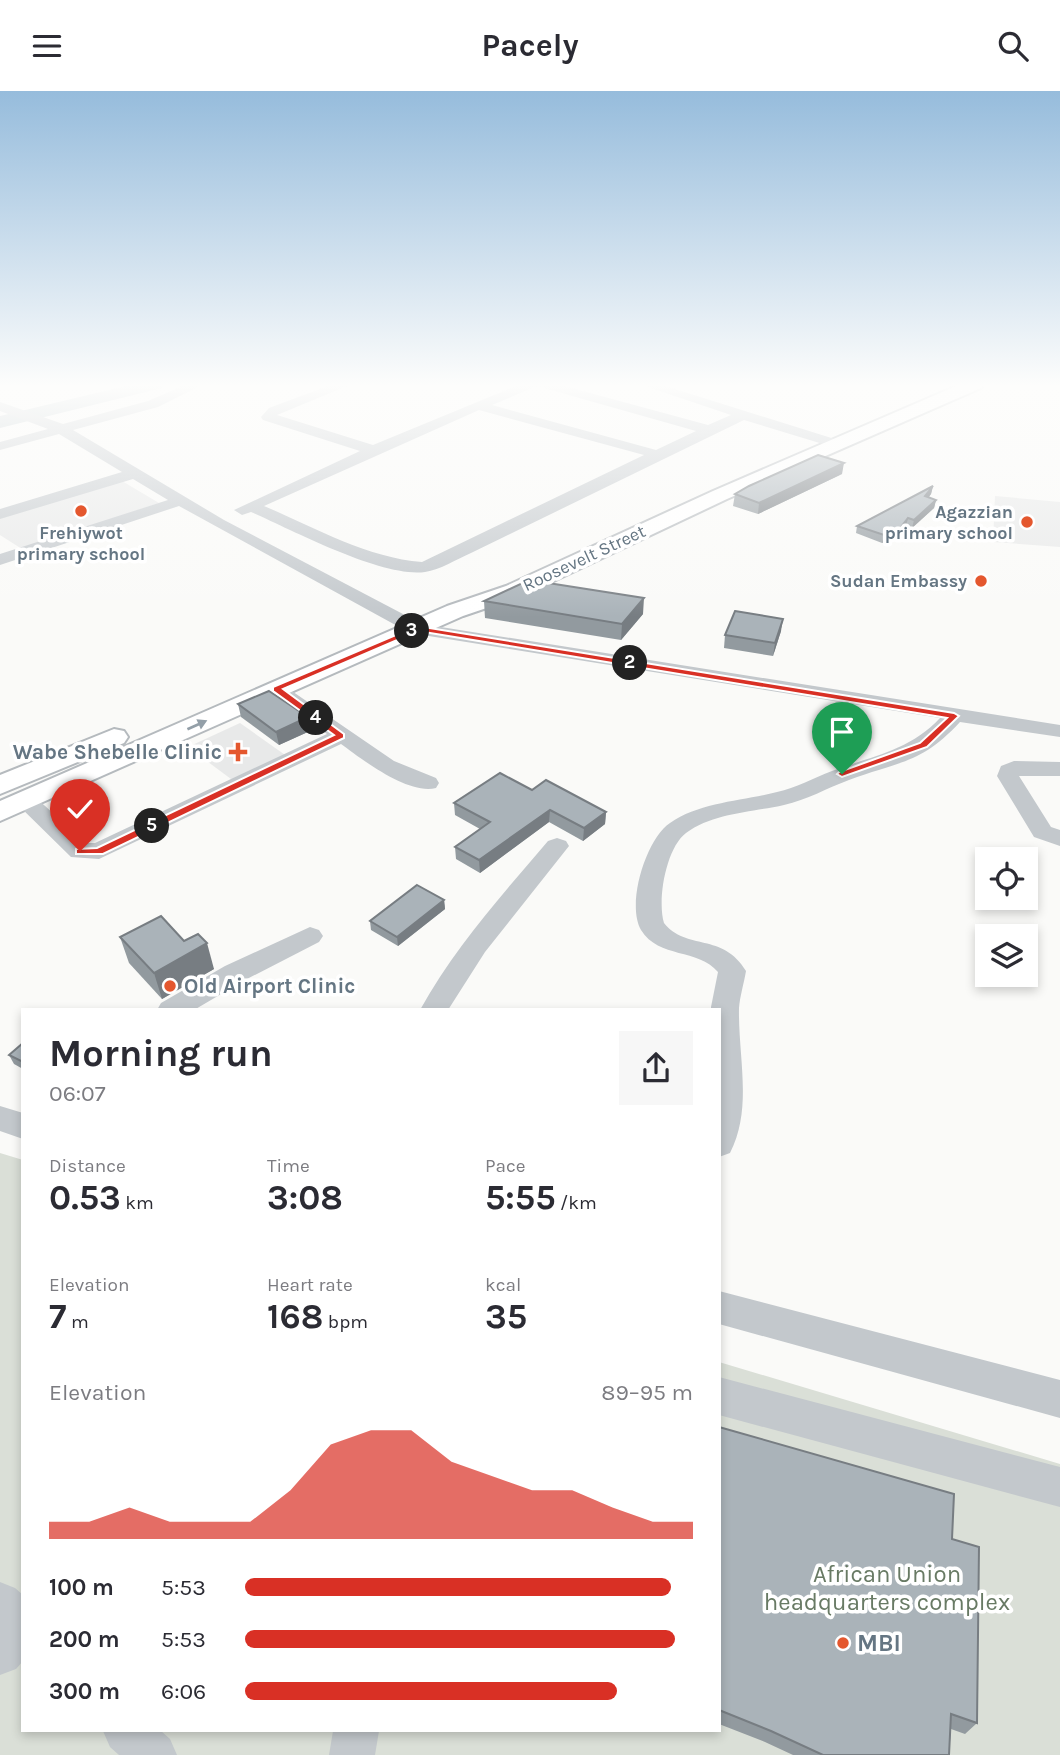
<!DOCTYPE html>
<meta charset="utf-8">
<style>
:root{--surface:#fff;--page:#f7f7f7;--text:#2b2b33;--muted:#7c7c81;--accent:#d93025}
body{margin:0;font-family:Karla,sans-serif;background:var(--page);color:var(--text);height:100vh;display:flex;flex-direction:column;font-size:26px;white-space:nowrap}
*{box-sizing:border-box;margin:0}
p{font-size:23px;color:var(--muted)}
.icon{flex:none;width:38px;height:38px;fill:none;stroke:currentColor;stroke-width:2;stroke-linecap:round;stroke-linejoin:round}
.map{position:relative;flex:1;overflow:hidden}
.drawer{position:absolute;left:21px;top:917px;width:700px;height:724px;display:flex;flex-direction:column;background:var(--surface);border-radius:0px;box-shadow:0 4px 10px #0003}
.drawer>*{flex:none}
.controls{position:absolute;left:975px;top:756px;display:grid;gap:14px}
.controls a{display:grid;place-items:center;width:63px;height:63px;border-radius:0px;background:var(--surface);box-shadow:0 4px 10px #0003;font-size:35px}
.pin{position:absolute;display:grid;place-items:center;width:60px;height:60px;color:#fff;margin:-72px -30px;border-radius:50% 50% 50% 0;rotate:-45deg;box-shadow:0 0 7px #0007}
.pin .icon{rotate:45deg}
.km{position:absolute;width:35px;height:35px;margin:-18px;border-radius:50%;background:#222;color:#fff;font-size:19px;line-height:35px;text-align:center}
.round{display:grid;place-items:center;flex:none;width:74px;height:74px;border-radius:0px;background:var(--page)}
.overview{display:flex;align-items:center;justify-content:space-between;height:119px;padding:0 28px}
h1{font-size:38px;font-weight:700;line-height:52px}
.stats{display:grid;grid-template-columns:repeat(3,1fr);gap:10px;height:119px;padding:7px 28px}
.stats div{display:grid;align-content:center}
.stats b{font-size:35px;font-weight:700}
.stats small{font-size:19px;font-weight:400}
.stats p{font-size:19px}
.chart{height:196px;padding:14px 28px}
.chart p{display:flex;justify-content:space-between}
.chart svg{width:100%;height:126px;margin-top:7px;fill:var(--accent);opacity:.7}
ul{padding:0 28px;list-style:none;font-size:23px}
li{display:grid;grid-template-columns:112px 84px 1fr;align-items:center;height:52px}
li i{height:18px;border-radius:9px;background:var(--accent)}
header{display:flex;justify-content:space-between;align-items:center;height:91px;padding:0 28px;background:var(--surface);font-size:32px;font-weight:700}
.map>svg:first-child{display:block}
.built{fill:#e8e9e9}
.green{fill:#dadfd7}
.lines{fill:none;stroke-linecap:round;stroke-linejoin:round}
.river{fill:#bbc7cb;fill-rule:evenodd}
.major-casing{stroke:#b5babe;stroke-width:4}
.minor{fill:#c3c8cc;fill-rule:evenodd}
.major{fill:#fff;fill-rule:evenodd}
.wall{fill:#929a9f}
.shaded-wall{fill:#777d82}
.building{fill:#aab3b9;stroke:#777d82;stroke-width:2}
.oneway{fill:#939fa8}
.route{fill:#d93025;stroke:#fff;stroke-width:2}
.poi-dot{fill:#e4572e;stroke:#fff;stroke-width:2.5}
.labels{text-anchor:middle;stroke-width:7;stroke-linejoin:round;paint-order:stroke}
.far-poi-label{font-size:18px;font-weight:bold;fill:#657683;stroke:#fff;text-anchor:end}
.far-street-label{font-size:18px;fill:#657683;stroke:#fff}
.poi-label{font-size:21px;font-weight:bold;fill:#657683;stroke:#fff;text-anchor:end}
.near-park-label{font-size:24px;fill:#687a64;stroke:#fff}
.near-poi-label{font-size:24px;font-weight:bold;fill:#657683;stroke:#fff;text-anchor:start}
</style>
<header><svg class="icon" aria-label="menu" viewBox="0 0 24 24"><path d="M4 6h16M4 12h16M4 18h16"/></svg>Pacely<svg class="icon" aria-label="search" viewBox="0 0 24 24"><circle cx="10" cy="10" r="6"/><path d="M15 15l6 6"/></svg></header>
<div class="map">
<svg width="1060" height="1664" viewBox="0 0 1060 1664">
<rect width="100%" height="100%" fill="#fafaf8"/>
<g class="built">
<polygon points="122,390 159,412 22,458 0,444 0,427"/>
<polygon points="995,405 1060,411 1060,456 993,451"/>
<polygon points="240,632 288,666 235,691 188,656"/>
</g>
<polygon class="green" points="0,1062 23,1069 23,1640 719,1640 719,1271 1060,1373 1060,1664 0,1664"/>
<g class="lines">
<polygon class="river" points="134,293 165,293 162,297 0,337 0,325"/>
<defs>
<g id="major">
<polygon points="961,293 983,293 981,297 727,408 522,505 463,525 0,730 0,710 447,515 506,495 713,400"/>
<polygon points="114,638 124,640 128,646 124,652 0,703 0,684"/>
</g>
</defs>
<use href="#major" class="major-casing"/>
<g class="minor">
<path d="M 187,293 L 204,293 L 158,316 L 73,339 L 224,429 L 422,533 L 1060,634 L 1060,646 L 960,631 C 921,673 900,670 849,689 C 827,697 807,709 784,714 C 753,721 713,722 686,742 C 666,757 657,809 664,832 C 686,860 723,841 746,880 C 744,892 740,905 739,917 C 738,966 753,1017 730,1062 L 719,1066 L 719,919 L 711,919 L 711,916 L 718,881 C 698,857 659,868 641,839 C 626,813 646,748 670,732 C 700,711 743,710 777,701 C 796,697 813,687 832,680 C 872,665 909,660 940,627 L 410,542 L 179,415 L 0,474 L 0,463 L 168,409 L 133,388 L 0,428 L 0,418 L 122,381 L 59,343 L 0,359 L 0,351 L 48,338 L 0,320 L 0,311 L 63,333 L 148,310 Z"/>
<path d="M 333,293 L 352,293 L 277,324 L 373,354 L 521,293 L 557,293 L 708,334 L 731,324 L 639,293 L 659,293 L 841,350 L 843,353 L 836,357 L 744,329 L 471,462 C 457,468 440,479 425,481 C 382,487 292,439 251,421 L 242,424 L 234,419 L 360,360 L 263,329 L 261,326 L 269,317 ZM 537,295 L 696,340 L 656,359 L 492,314 ZM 479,319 L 644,364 L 422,471 C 367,467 314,436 264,415 Z"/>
<path d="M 276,592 L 283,594 L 394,670 L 436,687 L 439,692 L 436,697 C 408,704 363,669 341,653 L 99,768 L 71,766 L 14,710 L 18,705 L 34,705 L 86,752 L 95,752 L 327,643 L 269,602 L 266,598 L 269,594 Z"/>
<polygon points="1014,670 1060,671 1060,685 1019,685 1051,736 1060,739 1060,755 1034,746 997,685 1001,675"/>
<path d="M 557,747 L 566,750 L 569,755 L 485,861 L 448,919 L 420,919 C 455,856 502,804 548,750 Z"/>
<polygon points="310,836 319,839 323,845 319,851 245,889 194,919 157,919 161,912 225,875"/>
<polygon points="0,1015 23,1022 23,1048 0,1040"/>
<polygon points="719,1200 1060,1289 1060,1327 719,1233"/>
<polygon points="719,1286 1060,1376 1060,1416 719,1324"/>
<polygon points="0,1491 15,1497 23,1504 23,1570 16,1578 0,1584"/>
<polygon points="103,1640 161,1640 170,1648 177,1664 119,1664 110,1656"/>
<polygon points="333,1640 379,1640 375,1664 329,1664"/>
</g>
<use href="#major" class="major"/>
</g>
<g class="wall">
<polygon points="842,383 758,423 733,415 735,403"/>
<polygon points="933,395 931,403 929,406 936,409 934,417 912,437 906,435 899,443 882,452 856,442 857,435"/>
<polygon points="484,510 643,523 621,549 485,527"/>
<polygon points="781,540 773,565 724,557 725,544"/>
<polygon points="238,613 308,626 310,640 279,654 241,626"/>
<polygon points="532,699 606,721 605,733 583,750 549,731 480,782 456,768 455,756 480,738 455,724 454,712"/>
<polygon points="444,809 445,818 398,855 371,839 370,830"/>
<polygon points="120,846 184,850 214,878 162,908 129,872"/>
<polygon points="23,952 23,978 14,973 9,964"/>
<polygon points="719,1336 952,1448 977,1632 965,1643 951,1638 949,1664 793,1664 765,1651 719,1633"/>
</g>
<g class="shaded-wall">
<polygon points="844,372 842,383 758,423 759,412"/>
<polygon points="933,395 931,403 923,413 925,405"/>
<polygon points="936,409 934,417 912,437 914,429"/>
<polygon points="908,427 906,435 899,443 882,452 884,444"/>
<polygon points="644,507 643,523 621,549 622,533"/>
<polygon points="783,528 781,540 773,565 775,552"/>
<polygon points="308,626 310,640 279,654 276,641"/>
<polygon points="550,719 549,731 480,782 479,769"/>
<polygon points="606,721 605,733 583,750 584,737"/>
<polygon points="444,809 445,818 398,855 397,846"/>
<polygon points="207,852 214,878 162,908 154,882"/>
</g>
<g class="building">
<polygon points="818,364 844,372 759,412 735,403 749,395"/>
<polygon points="933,395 925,405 936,409 914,429 908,427 901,436 884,444 857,435"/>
<polygon points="529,489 644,507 622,533 484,510"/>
<polygon points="735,520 783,528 775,552 725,544"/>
<polygon points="269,600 308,626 276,641 238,613"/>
<polygon points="500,682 532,699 546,689 606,721 584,737 550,719 479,769 455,756 490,731 454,712"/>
<polygon points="417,794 444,809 397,846 370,830"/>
<polygon points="161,825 184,850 198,843 207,852 154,882 120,846"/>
<polygon points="23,952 23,971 9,964"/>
<polygon points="719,1336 954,1403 952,1448 979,1456 977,1632 951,1623 949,1664 823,1664 771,1640 719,1619"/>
</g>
<defs><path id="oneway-solid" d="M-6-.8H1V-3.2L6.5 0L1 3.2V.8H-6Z" transform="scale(1.75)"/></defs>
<use class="oneway" href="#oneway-solid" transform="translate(197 634) rotate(-24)"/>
<linearGradient id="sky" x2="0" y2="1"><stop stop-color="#96bcdc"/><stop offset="0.56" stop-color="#fdfdfc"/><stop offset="1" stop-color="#fdfdfc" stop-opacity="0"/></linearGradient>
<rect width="1060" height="526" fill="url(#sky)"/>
<polygon class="route" points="417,535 954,622 959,625 927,656 842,686 837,683 839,681 920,652 947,627 418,540 283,598 344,643 344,647 103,763 76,763 76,758 97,757 334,644 273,600 273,596"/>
<g class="poi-dot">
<circle cx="81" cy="420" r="7"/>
<circle cx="1027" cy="431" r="7"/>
<circle cx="981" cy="490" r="7"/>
<path d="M234.5 650.5h7v7h7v7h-7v7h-7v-7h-7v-7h7z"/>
<circle cx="170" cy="895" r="7"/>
<circle cx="843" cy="1552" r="7"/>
</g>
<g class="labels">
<g class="far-poi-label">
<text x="1013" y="427">Agazzian<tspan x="1013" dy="21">primary school</tspan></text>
<text x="81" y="448" text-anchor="middle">Frehiywot<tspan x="81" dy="21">primary school</tspan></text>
<text x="967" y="496">Sudan Embassy</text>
</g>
<g class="far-street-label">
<text transform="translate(584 467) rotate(-25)" y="6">Roosevelt Street</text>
</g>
<g class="poi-label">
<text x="222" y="668">Wabe Shebelle Clinic</text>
<text x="184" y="902" text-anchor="start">Old Airport Clinic</text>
</g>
<g class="near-park-label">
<text x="887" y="1491">African Union<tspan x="887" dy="28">headquarters complex</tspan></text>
</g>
<g class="near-poi-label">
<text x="857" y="1560">MBI</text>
</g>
</g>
</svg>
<div class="controls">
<a><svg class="icon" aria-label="locate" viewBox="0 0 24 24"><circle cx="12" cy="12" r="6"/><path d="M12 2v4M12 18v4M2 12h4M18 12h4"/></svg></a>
<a><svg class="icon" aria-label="layers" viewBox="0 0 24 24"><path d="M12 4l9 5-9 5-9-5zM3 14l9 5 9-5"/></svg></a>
</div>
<div class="pin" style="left:842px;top:683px;background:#1e9e55"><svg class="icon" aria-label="arrive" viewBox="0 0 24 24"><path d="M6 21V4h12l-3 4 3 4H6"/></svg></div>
<div class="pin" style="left:80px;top:760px;background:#d93025"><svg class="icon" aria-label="check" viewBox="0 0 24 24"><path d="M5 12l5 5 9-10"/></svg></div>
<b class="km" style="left:630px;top:572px">2</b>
<b class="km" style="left:412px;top:540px">3</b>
<b class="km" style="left:316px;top:627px">4</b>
<b class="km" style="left:152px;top:735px">5</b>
<section class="drawer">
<div class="overview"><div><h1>Morning run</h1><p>06:07</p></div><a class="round"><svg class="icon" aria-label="share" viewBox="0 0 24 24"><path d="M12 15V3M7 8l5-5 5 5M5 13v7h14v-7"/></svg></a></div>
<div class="stats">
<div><p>Distance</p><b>0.53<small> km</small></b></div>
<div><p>Time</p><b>3:08</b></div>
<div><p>Pace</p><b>5:55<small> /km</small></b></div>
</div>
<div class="stats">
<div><p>Elevation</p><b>7<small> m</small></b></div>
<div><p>Heart rate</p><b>168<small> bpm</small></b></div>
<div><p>kcal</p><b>35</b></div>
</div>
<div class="chart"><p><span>Elevation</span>89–95 m</p>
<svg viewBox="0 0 160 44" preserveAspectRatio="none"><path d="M0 44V38L10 38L20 33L30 38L40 38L50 38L60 27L70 11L80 6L90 6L100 17L110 22L120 27L130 27L140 33L150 38L160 38V44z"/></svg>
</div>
<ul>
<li><b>100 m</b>5:53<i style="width:95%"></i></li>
<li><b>200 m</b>5:53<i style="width:96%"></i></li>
<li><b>300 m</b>6:06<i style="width:83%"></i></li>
</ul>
</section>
</div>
